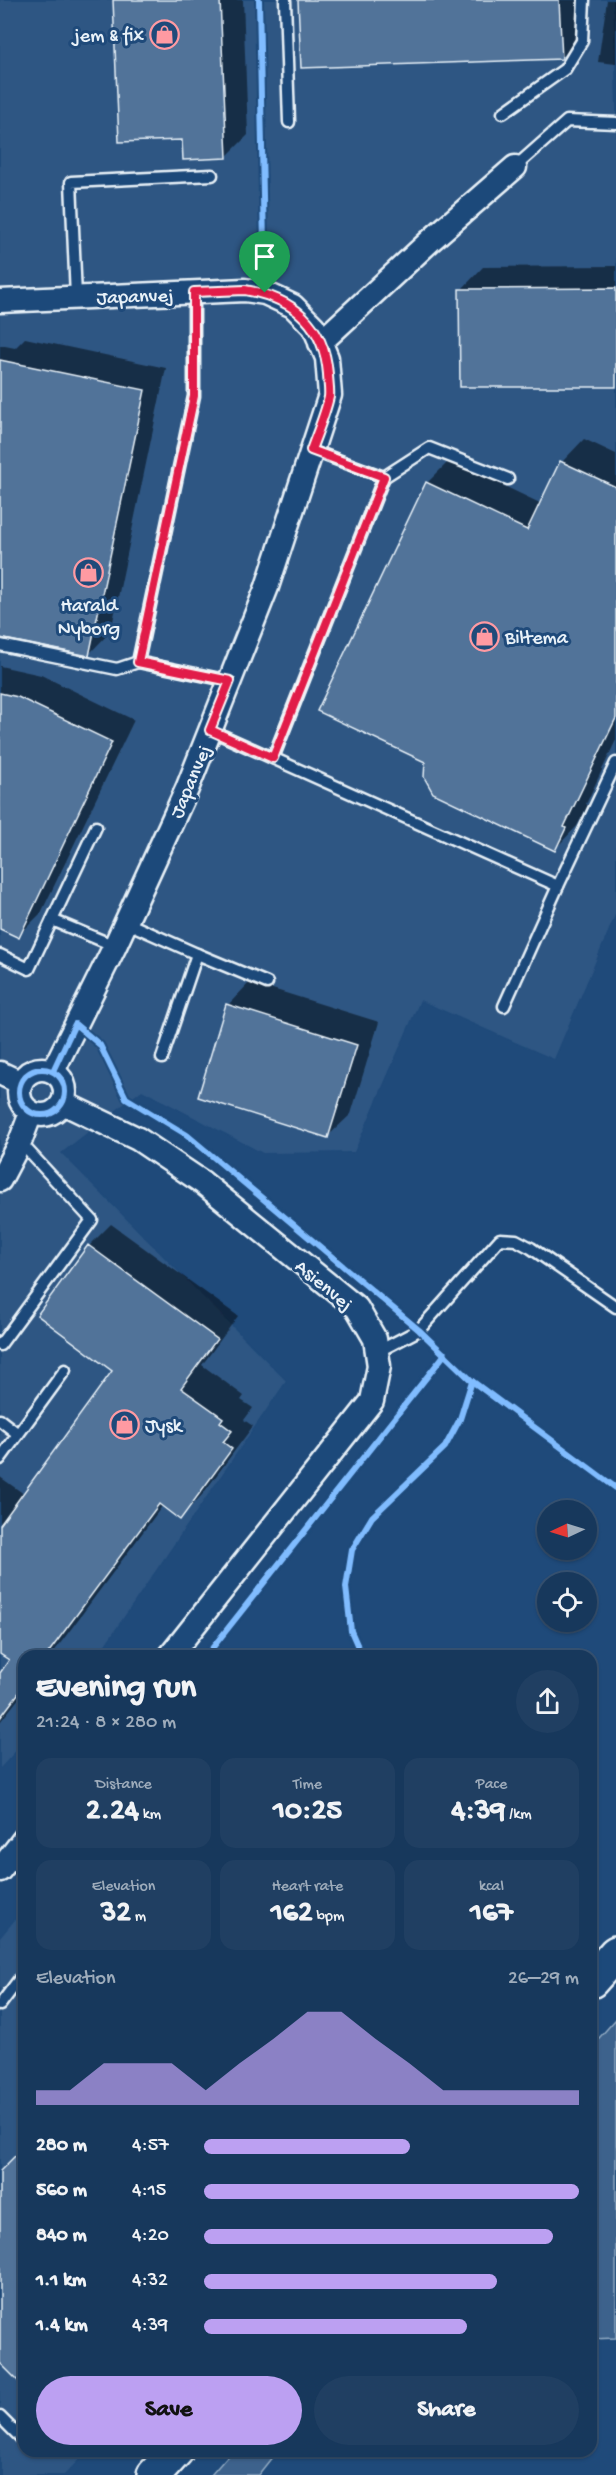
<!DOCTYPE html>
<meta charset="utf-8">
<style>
:root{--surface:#17385c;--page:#203f62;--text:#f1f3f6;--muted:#9eacbb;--line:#365272;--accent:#bca0f2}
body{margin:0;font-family:"Gochi Hand",sans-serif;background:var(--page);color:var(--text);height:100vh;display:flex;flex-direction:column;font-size:22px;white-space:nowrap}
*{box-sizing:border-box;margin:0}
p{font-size:20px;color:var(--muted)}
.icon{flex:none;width:33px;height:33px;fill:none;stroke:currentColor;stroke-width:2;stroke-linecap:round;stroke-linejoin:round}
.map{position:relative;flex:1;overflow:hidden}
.sheet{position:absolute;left:18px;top:1650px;width:579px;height:807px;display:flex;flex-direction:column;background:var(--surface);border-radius:18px;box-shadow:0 2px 4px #0004,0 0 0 2px var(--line)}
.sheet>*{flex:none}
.needle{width:39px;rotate:266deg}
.tools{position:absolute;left:537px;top:1500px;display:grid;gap:12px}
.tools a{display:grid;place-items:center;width:60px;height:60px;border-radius:50%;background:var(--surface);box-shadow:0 2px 4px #0004,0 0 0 2px var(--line);font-size:30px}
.pin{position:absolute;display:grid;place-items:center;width:51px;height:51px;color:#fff;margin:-62px -26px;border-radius:50% 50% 50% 0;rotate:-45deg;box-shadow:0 0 6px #0007}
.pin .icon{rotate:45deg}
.round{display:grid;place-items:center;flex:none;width:63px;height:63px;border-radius:32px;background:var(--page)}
.headline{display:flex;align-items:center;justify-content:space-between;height:102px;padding:0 18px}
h1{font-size:33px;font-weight:700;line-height:45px}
.stats{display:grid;grid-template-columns:repeat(3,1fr);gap:9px;height:102px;padding:6px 18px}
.stats div{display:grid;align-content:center;border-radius:15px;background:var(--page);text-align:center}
.stats b{font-size:30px;font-weight:700}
.stats small{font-size:16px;font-weight:400}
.stats p{font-size:16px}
.chart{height:168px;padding:12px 18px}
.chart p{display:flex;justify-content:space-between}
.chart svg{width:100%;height:108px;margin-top:6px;fill:var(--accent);opacity:.7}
.cta{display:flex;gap:12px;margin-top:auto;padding:12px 18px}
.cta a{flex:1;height:69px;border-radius:36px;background:var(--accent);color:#111;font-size:24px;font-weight:700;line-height:69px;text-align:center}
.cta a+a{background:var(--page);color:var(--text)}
ul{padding:0 18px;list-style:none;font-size:20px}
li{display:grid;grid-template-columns:96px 72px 1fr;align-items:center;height:45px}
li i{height:15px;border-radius:8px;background:var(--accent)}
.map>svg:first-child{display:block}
.built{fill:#2e5683}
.green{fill:#3c628c;stroke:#92aac2;stroke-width:1.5}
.shadow{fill:#0007}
.building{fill:#517399;stroke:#e8f1f8;stroke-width:1.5}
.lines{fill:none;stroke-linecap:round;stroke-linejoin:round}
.service-casing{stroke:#e8f1f8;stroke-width:15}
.minor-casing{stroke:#e8f1f8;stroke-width:27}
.primary-casing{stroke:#e8f1f8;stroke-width:38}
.service{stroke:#1f4a7a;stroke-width:10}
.minor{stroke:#1f4a7a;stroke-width:22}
.primary{stroke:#1f4a7a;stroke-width:33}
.cycleway-casing{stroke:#1f4a7a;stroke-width:10}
.cycleway{stroke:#80bcff;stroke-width:6}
.route-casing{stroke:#fff;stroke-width:12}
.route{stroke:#e11d48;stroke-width:8}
.labels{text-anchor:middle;stroke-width:6;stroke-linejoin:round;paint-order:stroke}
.poi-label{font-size:20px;fill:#e8f1f8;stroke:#1f4a7a;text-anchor:start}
.street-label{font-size:20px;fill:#e8f1f8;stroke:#1f4a7a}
</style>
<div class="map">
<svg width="616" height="2475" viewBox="0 0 616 2475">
<rect width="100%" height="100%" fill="#1f4a7a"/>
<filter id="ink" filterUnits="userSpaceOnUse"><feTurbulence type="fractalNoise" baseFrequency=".0167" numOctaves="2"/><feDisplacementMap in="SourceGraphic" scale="12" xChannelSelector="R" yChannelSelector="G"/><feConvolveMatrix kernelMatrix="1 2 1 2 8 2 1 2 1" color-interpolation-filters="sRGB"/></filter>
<g filter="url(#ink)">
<g class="built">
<polygon points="0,0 613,0 616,107 616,913 554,1059 420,1000 354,1152 263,1153 142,1090 61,1153 286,1381 97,1656 24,1656 24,1742 0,1768"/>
<polygon points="24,1909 24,2451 87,2451 64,2475 0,2475 0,1938"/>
</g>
<g class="green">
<polygon points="616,2019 616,2338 591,2339 591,2047"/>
<polygon points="232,2451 277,2451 258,2475 211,2475"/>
</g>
<g class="shadow">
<polygon points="114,0 243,0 248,135 226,157 183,138"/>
<polygon points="299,0 583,0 584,35 562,57"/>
<polygon points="607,0 616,0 616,64 598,62"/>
<polygon points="616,266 616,385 461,290 483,267"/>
<polygon points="25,338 166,368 111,631 89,654 0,636 0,345 15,348"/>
<polygon points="584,439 616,454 616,740 586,804 588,805 577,826 555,849 427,483 450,460 542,504 562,462"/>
<polygon points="0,666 41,675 134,720 41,913 18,936 0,927"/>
<polygon points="250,982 379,1022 351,1114 328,1136 200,1096 228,1005"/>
<polygon points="111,1224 238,1316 202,1365 244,1396 241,1400 253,1408 244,1420 253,1426 202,1495 180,1518 163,1505 51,1656 24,1656 24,1692 0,1722 0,1675 11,1660 0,1652 0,1477 24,1494 114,1371 89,1246"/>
</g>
<g class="building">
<polygon points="113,0 220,0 227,158 183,160 182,140 119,142"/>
<polygon points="298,0 559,0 562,59 301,68"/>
<polygon points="616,288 616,387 460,387 459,289"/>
<polygon points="0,360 145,390 89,656 0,638"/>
<polygon points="560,461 616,487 616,718 564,827 566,828 555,851 433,793 424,777 425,762 317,711 426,482 527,530"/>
<polygon points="0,693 18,697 112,742 19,938 0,929"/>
<polygon points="226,1004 357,1045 328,1138 198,1097"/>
<polygon points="88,1245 217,1339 181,1388 223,1418 220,1422 232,1431 223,1442 232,1449 180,1520 159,1504 46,1656 24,1656 24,1686 0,1718 0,1673 9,1660 0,1654 0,1525 112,1371 37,1315"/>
<polygon points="24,2147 24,2387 0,2363 0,2171"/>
</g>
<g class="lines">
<defs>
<g id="service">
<polyline points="285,0 289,122"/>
<polyline points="503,113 565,69 582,41 584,0"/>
<polyline points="515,167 567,121 616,123"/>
<polyline points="194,292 194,396 138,662 230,681"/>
<polyline points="76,297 71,182 212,175"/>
<polyline points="384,477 429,448 508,479"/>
<polyline points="0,645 117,669 138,662"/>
<polyline points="210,730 558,886 504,1006"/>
<polyline points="273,758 384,477 311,450"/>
<polyline points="558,886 616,763"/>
<polyline points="52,920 115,946"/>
<polyline points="125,922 197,954 162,1058"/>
<polyline points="197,954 267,983"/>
<polyline points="0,955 29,969 96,827"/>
<polyline points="0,1345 92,1220 20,1142"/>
<polyline points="377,1352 419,1330 500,1239 516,1240 531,1248 616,1307"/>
<polyline points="0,1420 18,1434"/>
<polyline points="0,1459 65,1370"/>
<polyline points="0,2005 24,1973"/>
<polyline points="0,2417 24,2441"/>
</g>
<g id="minor">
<polyline points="0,301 245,290 265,293 293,306 314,327 327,358 330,395 267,587 187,789 115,946 53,1071"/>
<polyline points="320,343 430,241 515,167"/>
<circle cx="42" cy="1092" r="23"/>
<polyline points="0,1073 21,1083"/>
<polyline points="63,1103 138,1139 202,1182 357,1308 375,1339 379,1366 372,1401 170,1656"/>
<polyline points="0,1180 20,1142 31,1113"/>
<polyline points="0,1870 24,1839"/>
</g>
<g id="primary">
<polyline points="591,1981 616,1953"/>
<polyline points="154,2475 176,2451"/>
</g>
</defs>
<use href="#service" class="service-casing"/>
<use href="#minor" class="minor-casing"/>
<use href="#primary" class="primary-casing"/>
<use href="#service" class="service"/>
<use href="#minor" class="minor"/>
<use href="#primary" class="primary"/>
<defs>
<g id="cycleway">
<polyline points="259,0 265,293"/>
<circle cx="42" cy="1092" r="23"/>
<polyline points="53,1071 75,1024 100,1045 126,1098 187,1135 419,1330 472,1381 616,1488"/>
<polyline points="206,1656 445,1354"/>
<polyline points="362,1656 351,1631 346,1587 352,1550 372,1517 445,1447 460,1419 472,1381"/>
</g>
</defs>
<use href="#cycleway" class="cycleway-casing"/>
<use href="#cycleway" class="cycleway"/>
</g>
</g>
<g class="lines" filter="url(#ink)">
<defs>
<path id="route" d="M 245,290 C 293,298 324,324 328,374 C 328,381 330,390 329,397 C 325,415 317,433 311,450 L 384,477 L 273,758 L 210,730 L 230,681 L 138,662 L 194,396 L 194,292 Z"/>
</defs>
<use href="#route" class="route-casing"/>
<use href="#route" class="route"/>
</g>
<defs>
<symbol id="shop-ring" viewBox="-11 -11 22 22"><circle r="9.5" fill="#1f4a7a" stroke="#ff9aa2" stroke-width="1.5"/><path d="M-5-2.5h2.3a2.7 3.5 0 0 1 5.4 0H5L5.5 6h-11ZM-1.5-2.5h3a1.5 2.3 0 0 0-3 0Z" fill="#ff9aa2"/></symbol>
</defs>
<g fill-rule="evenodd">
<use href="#shop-ring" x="148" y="18" width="33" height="33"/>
<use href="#shop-ring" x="72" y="556" width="33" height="33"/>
<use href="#shop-ring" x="468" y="620" width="33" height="33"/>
<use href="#shop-ring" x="108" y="1408" width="33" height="33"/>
</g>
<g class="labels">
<g class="poi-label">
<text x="144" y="41" text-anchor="end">jem &amp; fix</text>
<text x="89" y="611" text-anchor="middle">Harald<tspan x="89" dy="23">Nyborg</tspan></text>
<text x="505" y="643">Biltema</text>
<text x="145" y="1431">Jysk</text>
</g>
<g class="street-label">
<text transform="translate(135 295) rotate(-2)" y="7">Japanvej</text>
<text transform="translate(189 781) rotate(-67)" y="7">Japanvej</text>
<text transform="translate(325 1284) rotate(40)" y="7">Asienvej</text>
</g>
</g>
</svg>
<div class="tools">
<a><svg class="needle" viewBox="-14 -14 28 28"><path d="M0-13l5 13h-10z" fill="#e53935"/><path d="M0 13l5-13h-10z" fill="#9eacbb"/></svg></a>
<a><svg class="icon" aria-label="locate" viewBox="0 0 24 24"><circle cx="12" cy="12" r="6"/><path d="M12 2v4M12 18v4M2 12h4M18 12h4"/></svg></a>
</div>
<div class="pin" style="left:265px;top:293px;background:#1e9e55"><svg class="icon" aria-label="arrive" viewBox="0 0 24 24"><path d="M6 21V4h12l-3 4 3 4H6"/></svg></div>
<section class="sheet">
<div class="headline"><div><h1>Evening run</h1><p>21:24 · 8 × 280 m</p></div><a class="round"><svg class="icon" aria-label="share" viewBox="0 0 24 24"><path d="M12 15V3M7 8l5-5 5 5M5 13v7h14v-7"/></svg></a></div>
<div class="stats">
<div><p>Distance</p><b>2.24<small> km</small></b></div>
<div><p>Time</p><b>10:25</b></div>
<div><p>Pace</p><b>4:39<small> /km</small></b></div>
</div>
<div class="stats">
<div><p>Elevation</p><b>32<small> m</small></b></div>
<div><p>Heart rate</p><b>162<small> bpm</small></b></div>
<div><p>kcal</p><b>167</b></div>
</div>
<div class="chart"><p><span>Elevation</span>26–29 m</p>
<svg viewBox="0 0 160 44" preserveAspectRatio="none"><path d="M0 44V38L10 38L20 27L30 27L40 27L50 38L60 27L70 17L80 6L90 6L100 17L110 27L120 38L130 38L140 38L150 38L160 38V44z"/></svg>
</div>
<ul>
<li><b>280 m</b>4:57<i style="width:55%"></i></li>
<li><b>560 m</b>4:15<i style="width:100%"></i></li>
<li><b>840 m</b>4:20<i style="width:93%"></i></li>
<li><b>1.1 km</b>4:32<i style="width:78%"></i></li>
<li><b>1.4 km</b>4:39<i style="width:70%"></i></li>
</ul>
<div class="cta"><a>Save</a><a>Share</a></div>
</section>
</div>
